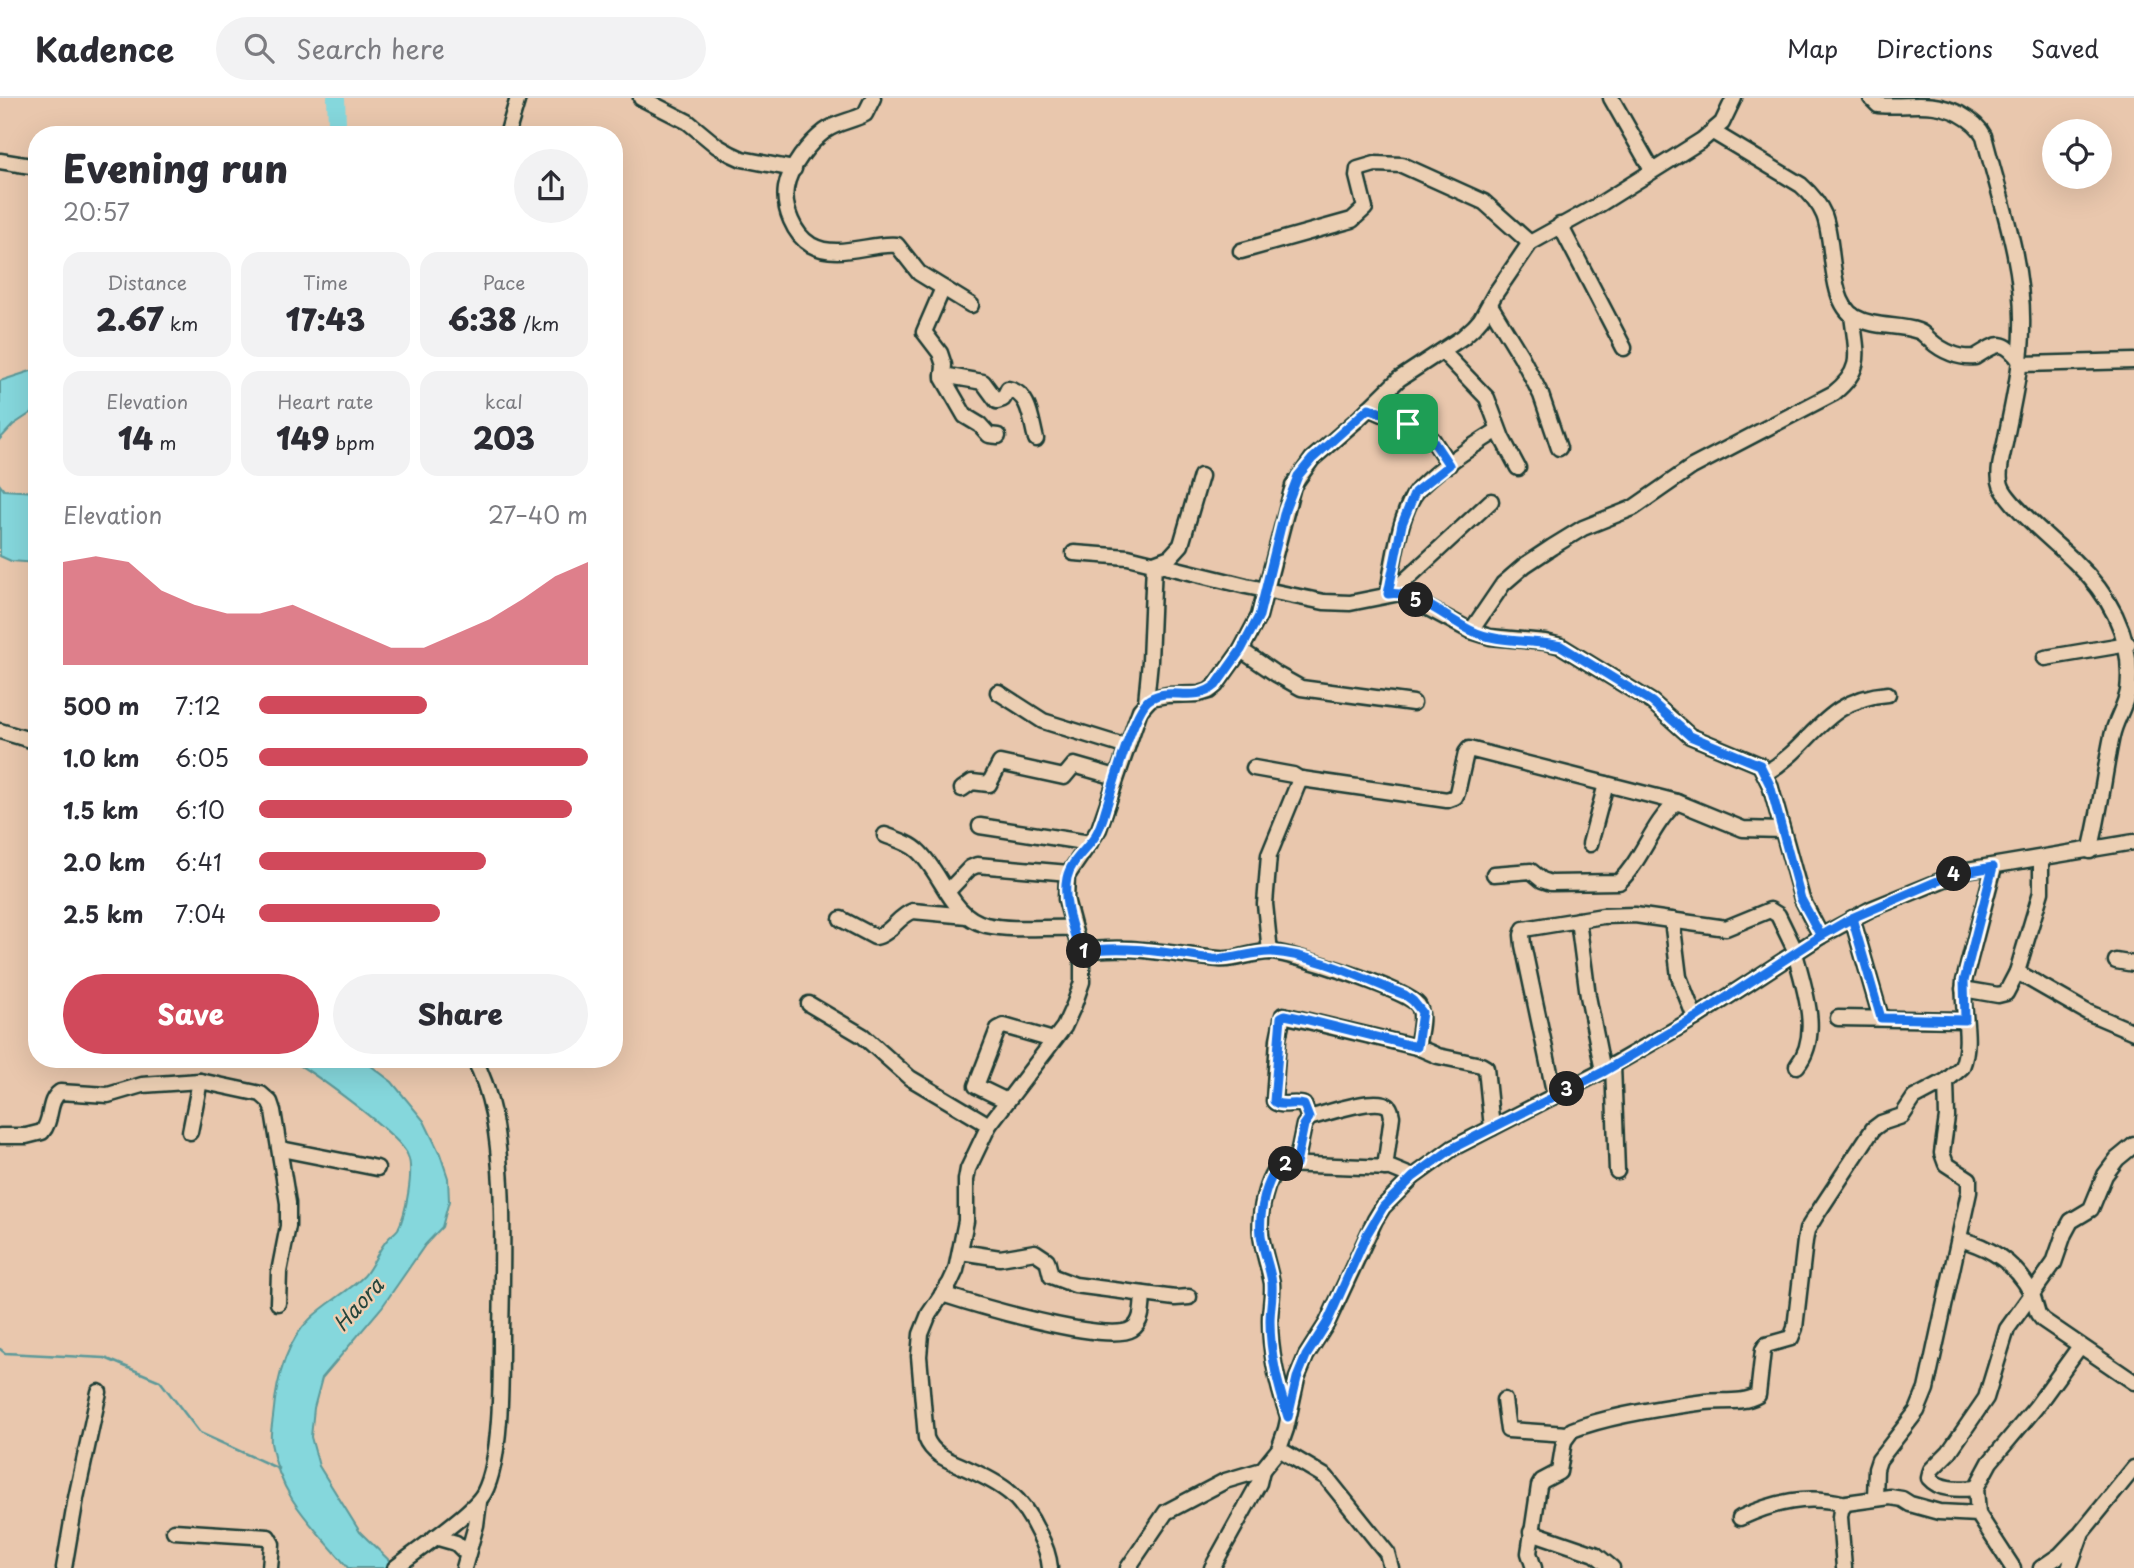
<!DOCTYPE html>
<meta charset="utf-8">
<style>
:root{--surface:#fff;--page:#f2f2f3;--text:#2b2b33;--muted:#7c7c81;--line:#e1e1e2;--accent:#d1495b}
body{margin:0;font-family:"Playpen Sans",sans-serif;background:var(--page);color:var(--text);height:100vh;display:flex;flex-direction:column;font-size:26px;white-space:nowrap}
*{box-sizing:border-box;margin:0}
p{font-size:23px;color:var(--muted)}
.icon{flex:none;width:38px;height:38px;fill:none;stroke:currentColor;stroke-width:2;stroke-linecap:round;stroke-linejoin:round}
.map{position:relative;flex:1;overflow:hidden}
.sheet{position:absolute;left:28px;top:28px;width:595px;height:942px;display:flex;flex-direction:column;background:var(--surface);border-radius:28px;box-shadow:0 7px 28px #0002}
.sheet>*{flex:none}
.controls{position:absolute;left:2042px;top:21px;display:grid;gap:14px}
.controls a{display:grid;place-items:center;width:70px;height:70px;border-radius:50%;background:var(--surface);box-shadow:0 7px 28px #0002;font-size:35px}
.pin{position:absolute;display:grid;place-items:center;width:60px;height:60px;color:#fff;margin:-30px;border-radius:14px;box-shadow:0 4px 10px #0006}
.km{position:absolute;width:35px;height:35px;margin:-18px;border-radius:50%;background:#222;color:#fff;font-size:19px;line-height:35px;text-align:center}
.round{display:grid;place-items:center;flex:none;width:74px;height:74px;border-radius:37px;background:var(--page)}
.summary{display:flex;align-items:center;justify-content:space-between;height:119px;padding:0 35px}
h1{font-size:38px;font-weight:800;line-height:52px}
.figures{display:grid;grid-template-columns:repeat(3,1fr);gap:10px;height:119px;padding:7px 35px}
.figures div{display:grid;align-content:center;border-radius:18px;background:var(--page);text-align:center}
.figures b{font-size:30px;font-weight:800}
.figures small{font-size:19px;font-weight:400}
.figures p{font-size:19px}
.chart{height:196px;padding:14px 35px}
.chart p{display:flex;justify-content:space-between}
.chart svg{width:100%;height:126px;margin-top:7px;fill:var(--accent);opacity:.7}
.cta{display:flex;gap:14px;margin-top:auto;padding:14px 35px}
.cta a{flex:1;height:80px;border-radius:42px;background:var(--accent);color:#fff;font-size:28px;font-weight:800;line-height:80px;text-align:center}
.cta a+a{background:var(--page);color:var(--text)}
ul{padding:0 35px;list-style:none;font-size:23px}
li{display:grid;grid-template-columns:112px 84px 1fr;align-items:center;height:52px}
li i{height:18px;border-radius:9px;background:var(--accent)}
header{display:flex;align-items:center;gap:42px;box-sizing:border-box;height:98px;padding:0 35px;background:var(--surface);border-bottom:2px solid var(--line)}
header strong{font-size:33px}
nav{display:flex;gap:38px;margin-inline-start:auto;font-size:24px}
.search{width:490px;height:63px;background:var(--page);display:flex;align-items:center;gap:18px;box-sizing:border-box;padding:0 24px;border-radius:38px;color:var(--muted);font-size:26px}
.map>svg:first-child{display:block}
.water{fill:#85d7dc;stroke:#5c9999;stroke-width:2}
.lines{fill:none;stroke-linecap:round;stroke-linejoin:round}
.stream{stroke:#5c9999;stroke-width:2.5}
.river{stroke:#85d7dc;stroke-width:18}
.minor-casing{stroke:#1f3d34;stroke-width:19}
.minor{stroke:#eccfb3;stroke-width:14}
.route-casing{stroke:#fff;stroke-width:14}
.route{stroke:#1a73e8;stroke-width:9}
.labels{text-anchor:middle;stroke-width:5;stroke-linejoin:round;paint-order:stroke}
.water-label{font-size:21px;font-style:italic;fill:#24453c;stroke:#eccfb3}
</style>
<header>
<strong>Kadence</strong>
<div class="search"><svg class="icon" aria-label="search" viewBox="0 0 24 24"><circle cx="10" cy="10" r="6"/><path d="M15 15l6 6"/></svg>Search here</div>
<nav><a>Map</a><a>Directions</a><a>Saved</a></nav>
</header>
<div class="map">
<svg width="2134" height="1470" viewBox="0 0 2134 1470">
<rect width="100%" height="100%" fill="#e9c7ad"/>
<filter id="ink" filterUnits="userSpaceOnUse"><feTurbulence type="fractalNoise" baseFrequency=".0143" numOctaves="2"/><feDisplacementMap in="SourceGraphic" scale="14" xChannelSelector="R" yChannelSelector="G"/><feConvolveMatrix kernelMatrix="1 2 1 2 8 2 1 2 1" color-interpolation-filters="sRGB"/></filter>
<g filter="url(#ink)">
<g class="water">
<polygon points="37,271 37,311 13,327 0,341 0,283"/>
<polygon points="0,387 4,392 37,394 37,465 11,463 0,458"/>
<path d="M 289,961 L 362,961 L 392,984 L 424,1023 L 440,1056 L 448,1080 L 449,1103 L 442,1129 L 425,1147 L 382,1209 L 322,1280 L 314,1310 L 311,1339 L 319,1368 L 360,1434 L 397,1470 L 348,1470 C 314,1428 281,1403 271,1345 C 270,1337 272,1327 273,1319 C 276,1285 284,1246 310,1221 C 326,1205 348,1194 364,1178 C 373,1168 378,1152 387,1142 C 390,1138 395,1135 398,1131 C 406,1116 414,1073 408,1058 C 401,1037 311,973 289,961 Z"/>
</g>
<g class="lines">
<polyline class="stream" points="0,1251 5,1255 105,1260 160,1283 200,1335 279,1371"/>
<polyline class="river" points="336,0 337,26 340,37"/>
<defs>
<g id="minor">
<polyline points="641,0 688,24 717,48 731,56 742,61 794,71"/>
<path d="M 873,0 L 865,16 C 852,23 837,24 825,33 C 809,45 789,70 786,90 C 783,110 794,137 811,147 C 838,162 871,144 897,147 L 919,175 L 971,207"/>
<polyline points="1611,0 1652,72"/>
<path d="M 1871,0 L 1878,7 C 1909,10 1930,1 1960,16 C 1971,22 1979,28 1984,38 C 2000,101 2024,165 2022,230 C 2022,267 2013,304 2006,340 C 2004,353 1996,374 2001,387 C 2007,406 2058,447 2074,463 C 2111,498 2134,541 2128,593 C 2125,609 2115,623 2112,638 C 2104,676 2100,715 2090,753"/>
<path d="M 1713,34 L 1801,87 C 1811,96 1819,105 1824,117 C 1835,144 1828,204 1855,219 C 1874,230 1898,226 1918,233 C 1924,235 1926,239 1931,243 C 1942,253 1960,261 1975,259 C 1997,246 2002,239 2020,263"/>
<polyline points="507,37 518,0"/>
<polyline points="0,63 37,69"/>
<polyline points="1560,127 1624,250"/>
<polyline points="1241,153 1352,122 1365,110 1357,78 1358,71 1375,66 1402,67 1484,104 1530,145"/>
<polyline points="943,190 924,234 940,255 944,267 943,280 965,318 980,327 989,337 998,338"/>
<polyline points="1490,207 1521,258 1541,297 1559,350"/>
<polyline points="1442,253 1487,300 1502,340 1518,370"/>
<polyline points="2020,266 2134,263"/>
<path d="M 943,277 L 983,284 L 997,303 L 1003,301 L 1008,291 C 1030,295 1031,323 1036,341"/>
<polyline points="1369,310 1424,334 1433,342 1449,367"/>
<polyline points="1074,455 1128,459 1246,488 1324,504 1350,505 1400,495 1471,533 1490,539 1545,544 1561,548 1652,604 1690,638 1760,667 1770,687 1802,801 1821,838"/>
<polyline points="1395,495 1398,489 1491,403"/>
<path d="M 1388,496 C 1392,470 1400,413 1417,393 C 1435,372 1474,347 1498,332"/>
<path d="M 1471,533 L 1503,486 L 1525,467 L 1552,449 L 1583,430 L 1633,410 L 1692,369 L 1834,295 C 1865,270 1856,254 1852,217"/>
<polyline points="1241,552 1276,576 1301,590 1413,605"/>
<polyline points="2045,560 2128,546"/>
<polyline points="998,594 1043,623 1127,649"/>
<polyline points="1146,604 1150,563 1154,465 1170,459 1181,447 1201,378"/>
<polyline points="0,633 37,644"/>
<polyline points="1254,670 1293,677 1301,682"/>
<path d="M 1766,675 C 1814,646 1824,601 1888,596"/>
<polyline points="962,691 972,684 989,686 1000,665 1064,679 1074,667 1116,679"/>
<polyline points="980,728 1090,745"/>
<path d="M 885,737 C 895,741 910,745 918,753 C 943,776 950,818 986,827 C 1013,833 1045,829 1073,830"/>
<polyline points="1590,746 1606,686"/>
<path d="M 1494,776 L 1531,773 L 1542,782 L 1551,785 L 1619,784 C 1643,761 1651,727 1677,704"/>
<polyline points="948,793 970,770 977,767 1069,775"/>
<polyline points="1852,820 1881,920"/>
<path d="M 841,821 L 875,839 C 890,837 898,818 913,813 L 967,818"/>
<polyline points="1578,822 1588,898 1603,973"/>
<polyline points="1672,822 1679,879 1695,920"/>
<path d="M 1080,854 C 1128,845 1171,857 1219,861 C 1236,863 1253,853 1272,854 C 1295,856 1405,891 1418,907 C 1425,917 1419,937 1417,949 L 1438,958 L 1481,967 L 1486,970 L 1492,1030"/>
<polyline points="1270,854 1265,806 1269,757 1298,686 1302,681 1447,702 1455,699 1457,695 1466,655 1469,651 1677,704 1743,731 1782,732"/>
<path d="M 1795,855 C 1804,890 1822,937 1797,968"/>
<polyline points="2116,863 2134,866"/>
<polyline points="2017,874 2087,914 2134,934"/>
<polyline points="1963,891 1998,897 2006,895 2017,874 2041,794 2041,761"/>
<polyline points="809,906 863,938 910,980 989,1027"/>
<polyline points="1838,920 1965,922"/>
<polyline points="1613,967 1617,1073"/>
<polyline points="1555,998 1523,847 1522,837 1524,831 1603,818 1635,817 1726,830 1770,812 1778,817 1796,854"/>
<polyline points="1007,1003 976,988 998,931 1004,928 1053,942"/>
<path d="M 1309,1020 L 1304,1007 C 1294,1003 1280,1010 1274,1003 L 1278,941 L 1283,917 L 1417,949"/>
<polyline points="190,1034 200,983"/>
<path d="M 0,1038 L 26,1038 L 42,1034 C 53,1022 47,1003 60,994 L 108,997 L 142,987 L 200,983 L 261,996 L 270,1004 L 273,1013 L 288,1105 L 288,1128 L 279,1174 L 278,1205"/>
<polyline points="2134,1047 2117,1061 2105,1077 2091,1111 2071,1123 2064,1136 2054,1165 2032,1196 2038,1216 2043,1222 2134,1284"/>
<polyline points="281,1051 377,1070"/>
<path d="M 1296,1066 L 1304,1027 L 1309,1020 C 1324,1016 1375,998 1388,1008 C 1391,1010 1391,1015 1392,1018 L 1385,1070"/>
<path d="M 1959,1141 C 1990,1149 2017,1166 2032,1196 L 2007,1231 L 1986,1300 L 1949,1354 L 1931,1372 L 1929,1380 C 1940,1393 1960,1391 1976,1390"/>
<polyline points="961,1154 1000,1160 1035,1154 1047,1162 1051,1178 1075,1187 1175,1200 1189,1199"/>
<path d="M 942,1196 C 973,1206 1107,1247 1132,1231 C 1143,1224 1142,1208 1143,1196"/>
<polyline points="1504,1302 1508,1332 1567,1336"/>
<path d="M 1288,1318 C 1277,1286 1270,1256 1270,1222 C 1270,1210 1273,1198 1272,1185 C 1269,1169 1263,1153 1261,1137 C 1259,1116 1265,1080 1281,1066 L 1391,1070 L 1413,1079"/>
<polyline points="1279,1351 1326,1379 1387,1455 1391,1470"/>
<polyline points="1875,1400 1876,1371 1879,1362 1917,1313 1926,1291 1969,1094 1969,1081 1946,1066 1942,1055 1947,1019 1946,983"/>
<path d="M 1740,1420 C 1774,1404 1808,1396 1845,1406"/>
<polyline points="174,1433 268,1439 272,1446 270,1470"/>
<polyline points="1531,1434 1595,1456 1612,1470"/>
<polyline points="435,1439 456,1445 467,1456"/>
<polyline points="64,1470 76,1400 99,1294"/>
<path d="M 395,1470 C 416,1453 473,1415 484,1395 C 502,1362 501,1277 501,1238 C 502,1168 506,1084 493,1016 C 489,997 483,977 474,961"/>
<polyline points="464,1470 476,1427 479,1404"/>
<path d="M 1050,1470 C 1049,1458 1044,1445 1038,1434 C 1021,1398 1004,1387 968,1371 C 951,1363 933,1358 926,1340 L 919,1258 L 921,1236 L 929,1216 L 950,1185 L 956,1172 L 966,1123 L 966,1082 L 968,1071 L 989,1027 L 1064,929 L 1074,907 L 1082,884 L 1082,861 L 1066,801 L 1067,778 L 1099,731 L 1140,612 L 1151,600 L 1167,597 L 1199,596 L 1209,593 L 1216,587 L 1241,552 L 1259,518 L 1293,388 L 1312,361 L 1358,321 L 1399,281 L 1463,239 L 1474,229 L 1481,221 L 1495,196 L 1530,145 L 1597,108 L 1702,42 L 1722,25 L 1734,0"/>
<polyline points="1128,1470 1166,1414 1225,1383 1262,1372 1279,1351 1286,1331 1297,1280 1306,1258 1327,1225 1375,1122 1383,1109 1413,1079 1453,1050 1603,973 1695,920 1821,838 1871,811 1967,772 2134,744"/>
<polyline points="1212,1470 1259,1385 1262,1372"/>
<path d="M 1534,1470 L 1529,1455 L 1539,1388 L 1542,1383 L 1559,1374 L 1564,1343 L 1572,1332 C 1607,1318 1666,1309 1705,1304 C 1722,1302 1743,1306 1758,1297 L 1763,1252 L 1766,1247 L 1791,1240 L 1795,1230 L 1805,1143 L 1807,1132 L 1815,1119 L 1873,1031 L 1881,1025 L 1902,1018 L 1914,1000 L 1946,983 L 1962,969 C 1973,941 1961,911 1964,883 L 1994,769"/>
<polyline points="1844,1470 1840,1419 1841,1412 1846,1405 1890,1399 1902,1401 1910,1406 1939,1414 1978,1416"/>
<polyline points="2013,1470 1978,1416 1976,1390 1990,1364 2036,1309 2080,1248"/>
<polyline points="2041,1470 2060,1457 2078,1438"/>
<polyline points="2069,1470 2082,1434 2134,1370"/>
</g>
</defs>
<use href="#minor" class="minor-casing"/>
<use href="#minor" class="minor"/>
</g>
</g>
<g class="lines" filter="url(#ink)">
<defs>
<path id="route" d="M 1408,326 L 1369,310 L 1312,361 L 1298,378 L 1285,412 L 1259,518 L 1241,552 L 1216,587 C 1194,606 1170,588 1150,601 C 1134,610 1113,690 1106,710 C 1103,721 1100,731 1094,740 C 1085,753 1070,764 1067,780 C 1062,804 1073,831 1080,854 C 1125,846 1169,855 1213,861 C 1233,863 1251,853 1272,854 C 1317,857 1363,881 1405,897 L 1413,903 L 1422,914 L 1417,949 L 1304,921 L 1285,917 L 1281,919 L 1274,1003 C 1281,1010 1294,1003 1304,1007 L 1309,1020 L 1304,1027 L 1296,1066 L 1282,1066 C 1265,1080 1259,1117 1261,1137 C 1263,1154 1270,1169 1272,1185 C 1273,1198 1270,1210 1270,1223 C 1270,1257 1278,1287 1288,1319 L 1297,1280 L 1306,1258 L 1327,1225 L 1367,1136 L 1383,1109 L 1413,1079 L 1453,1050 L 1603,974 L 1695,920 L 1821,838 L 1852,820 L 1881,920 L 1965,922 L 1964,883 L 1993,769 L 1954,776 L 1852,820 L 1821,838 L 1801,801 L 1770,687 L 1760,667 L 1690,638 L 1652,604 L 1561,548 C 1531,541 1498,546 1470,532 C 1447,521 1414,491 1388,496 L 1402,426 L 1415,394 L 1449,367 L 1429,337 L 1408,326"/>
</defs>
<use href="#route" class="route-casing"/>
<use href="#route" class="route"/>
</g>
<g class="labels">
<g class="water-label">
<text transform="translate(359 1207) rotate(-48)" y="7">Haora</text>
</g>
</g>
</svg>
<div class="controls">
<a><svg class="icon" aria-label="locate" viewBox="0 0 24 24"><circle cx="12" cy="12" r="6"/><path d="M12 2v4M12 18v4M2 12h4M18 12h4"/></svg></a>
</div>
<div class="pin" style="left:1408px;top:326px;background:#1e9e55"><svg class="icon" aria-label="arrive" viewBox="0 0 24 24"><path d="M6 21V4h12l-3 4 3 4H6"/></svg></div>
<b class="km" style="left:1084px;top:853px">1</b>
<b class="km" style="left:1286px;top:1066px">2</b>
<b class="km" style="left:1567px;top:991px">3</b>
<b class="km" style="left:1954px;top:776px">4</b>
<b class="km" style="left:1416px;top:502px">5</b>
<section class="sheet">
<div class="summary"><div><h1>Evening run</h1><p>20:57</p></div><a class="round"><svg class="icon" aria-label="share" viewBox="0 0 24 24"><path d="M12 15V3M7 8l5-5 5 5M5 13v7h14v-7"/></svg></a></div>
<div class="figures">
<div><p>Distance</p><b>2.67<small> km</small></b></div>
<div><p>Time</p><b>17:43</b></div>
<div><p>Pace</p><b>6:38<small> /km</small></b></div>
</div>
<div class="figures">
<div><p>Elevation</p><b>14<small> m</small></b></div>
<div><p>Heart rate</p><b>149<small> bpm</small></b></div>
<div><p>kcal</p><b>203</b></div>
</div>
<div class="chart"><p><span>Elevation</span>27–40 m</p>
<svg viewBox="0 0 160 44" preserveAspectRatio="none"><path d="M0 44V8L10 6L20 8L30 18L40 23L50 26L60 26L70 23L80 28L90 33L100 38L110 38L120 33L130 28L140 21L150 13L160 8V44z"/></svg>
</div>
<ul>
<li><b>500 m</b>7:12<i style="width:51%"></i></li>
<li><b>1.0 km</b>6:05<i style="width:100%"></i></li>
<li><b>1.5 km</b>6:10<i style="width:95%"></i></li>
<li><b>2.0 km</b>6:41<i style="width:69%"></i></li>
<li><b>2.5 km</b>7:04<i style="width:55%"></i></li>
</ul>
<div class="cta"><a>Save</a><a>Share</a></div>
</section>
</div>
